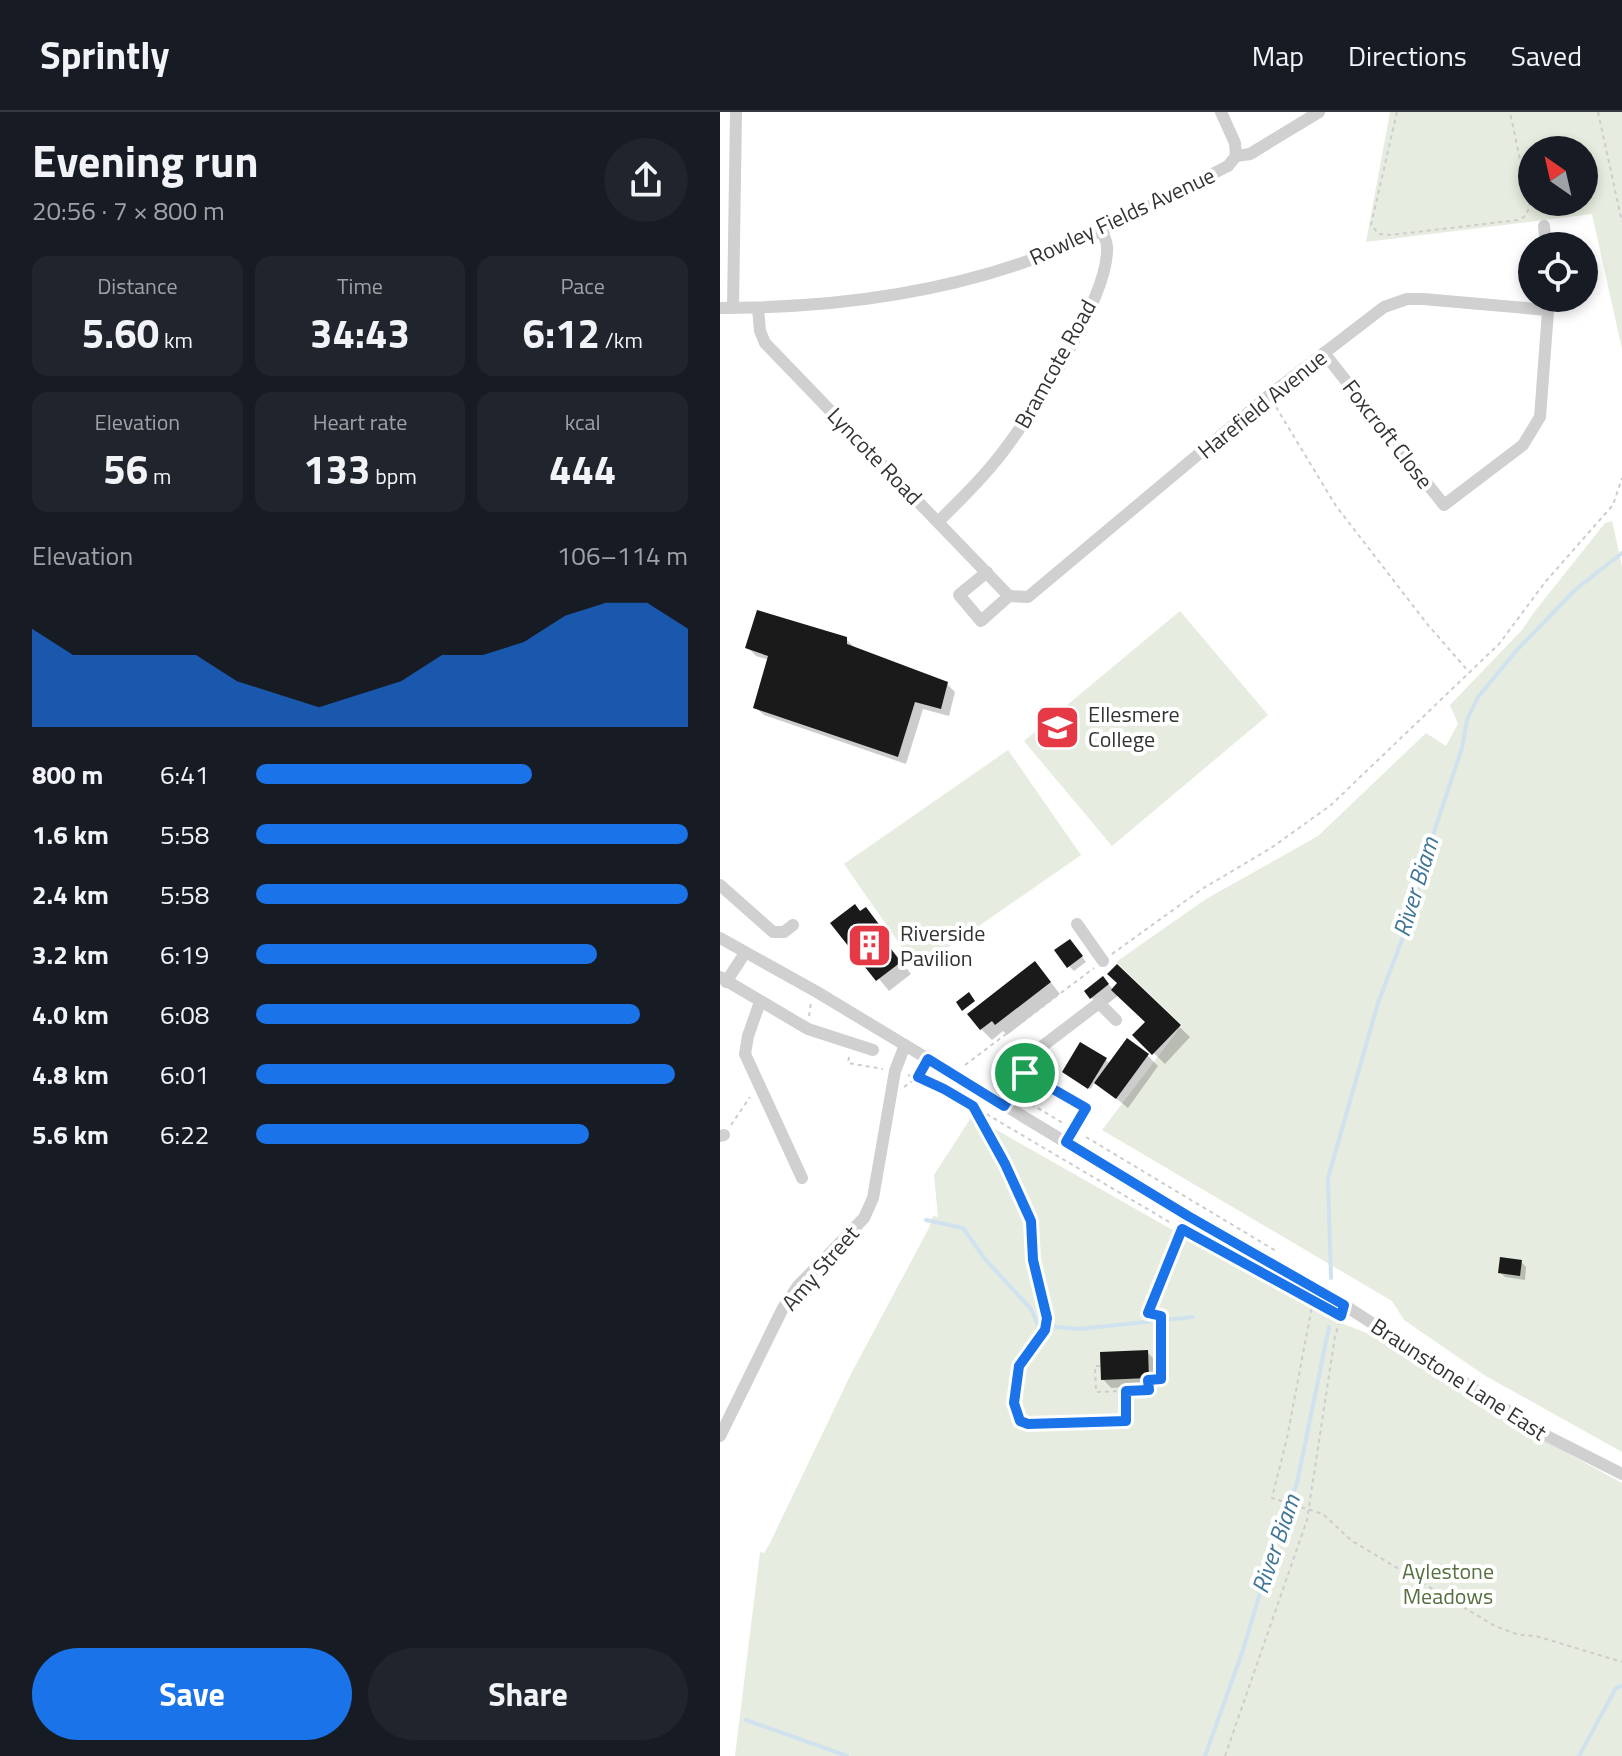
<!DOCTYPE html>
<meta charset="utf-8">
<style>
:root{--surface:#171b24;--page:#20242c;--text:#f1f3f6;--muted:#9ea1a6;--line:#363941;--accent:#1a73e8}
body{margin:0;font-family:"Titillium Web",sans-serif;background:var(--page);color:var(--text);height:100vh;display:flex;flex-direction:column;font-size:30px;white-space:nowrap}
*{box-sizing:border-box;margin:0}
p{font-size:26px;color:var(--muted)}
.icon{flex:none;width:44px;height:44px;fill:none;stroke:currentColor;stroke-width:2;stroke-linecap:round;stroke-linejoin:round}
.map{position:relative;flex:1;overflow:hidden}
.drawer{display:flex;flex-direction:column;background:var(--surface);width:720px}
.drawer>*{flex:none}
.needle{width:52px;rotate:326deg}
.controls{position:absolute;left:798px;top:24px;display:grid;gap:16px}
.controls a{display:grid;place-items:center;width:80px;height:80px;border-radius:50%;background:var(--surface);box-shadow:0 4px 12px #0003;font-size:40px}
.pin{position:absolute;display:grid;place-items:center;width:68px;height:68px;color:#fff;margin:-34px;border:4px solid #fff;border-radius:50%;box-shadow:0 2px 8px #0007}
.round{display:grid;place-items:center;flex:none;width:84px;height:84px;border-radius:42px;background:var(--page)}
.summary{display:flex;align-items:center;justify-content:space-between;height:136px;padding:0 32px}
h1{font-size:44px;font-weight:700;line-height:60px}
.figures{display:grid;grid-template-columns:repeat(3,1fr);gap:12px;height:136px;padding:8px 32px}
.figures div{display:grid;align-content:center;border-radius:16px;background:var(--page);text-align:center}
.figures b{font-size:40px;font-weight:700}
.figures small{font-size:22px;font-weight:400}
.figures p{font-size:22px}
.chart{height:224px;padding:16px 32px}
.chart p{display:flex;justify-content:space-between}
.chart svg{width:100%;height:144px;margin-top:8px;fill:var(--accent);opacity:.7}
.action{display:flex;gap:16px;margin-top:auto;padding:16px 32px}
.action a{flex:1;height:92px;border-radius:48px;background:var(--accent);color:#fff;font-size:32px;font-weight:700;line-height:92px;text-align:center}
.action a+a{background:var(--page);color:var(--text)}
ul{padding:0 32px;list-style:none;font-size:26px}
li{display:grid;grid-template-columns:128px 96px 1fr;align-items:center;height:60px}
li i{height:20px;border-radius:10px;background:var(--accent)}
header{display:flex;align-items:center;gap:48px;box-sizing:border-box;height:112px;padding:0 40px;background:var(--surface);border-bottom:2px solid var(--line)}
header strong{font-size:38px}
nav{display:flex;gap:44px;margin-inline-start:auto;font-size:28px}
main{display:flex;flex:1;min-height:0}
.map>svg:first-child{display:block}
.green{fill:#e6ecdf;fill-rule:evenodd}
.shadow{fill:#0003}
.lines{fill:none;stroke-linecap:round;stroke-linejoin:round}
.stream{stroke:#cfe2ee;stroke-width:4}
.building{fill:#1a1a1a}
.path{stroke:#cdcdcd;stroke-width:2;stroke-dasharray:4 4;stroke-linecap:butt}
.minor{stroke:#d0d0d0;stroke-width:12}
.route-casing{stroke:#fff;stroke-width:16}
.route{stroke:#1a73e8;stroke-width:10}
.labels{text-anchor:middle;stroke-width:8;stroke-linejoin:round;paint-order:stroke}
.street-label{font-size:22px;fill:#333;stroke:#fff}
.poi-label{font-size:22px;fill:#333;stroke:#fff;text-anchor:start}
.park-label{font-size:22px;fill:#56703f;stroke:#fff}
.water-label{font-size:24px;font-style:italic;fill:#3f7597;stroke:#fff}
</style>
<header>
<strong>Sprintly</strong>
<nav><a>Map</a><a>Directions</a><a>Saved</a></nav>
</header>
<main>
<section class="drawer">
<div class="summary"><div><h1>Evening run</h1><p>20:56 · 7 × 800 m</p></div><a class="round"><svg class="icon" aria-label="share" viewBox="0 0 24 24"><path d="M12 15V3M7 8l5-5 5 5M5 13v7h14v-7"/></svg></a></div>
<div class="figures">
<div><p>Distance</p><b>5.60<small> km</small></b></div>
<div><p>Time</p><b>34:43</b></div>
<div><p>Pace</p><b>6:12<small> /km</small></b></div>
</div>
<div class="figures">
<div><p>Elevation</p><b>56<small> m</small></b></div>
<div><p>Heart rate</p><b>133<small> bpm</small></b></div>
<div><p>kcal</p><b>444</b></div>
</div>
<div class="chart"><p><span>Elevation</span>106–114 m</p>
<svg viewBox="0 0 160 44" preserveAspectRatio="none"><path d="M0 44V14L10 22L20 22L30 22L40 22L50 30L60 34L70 38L80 34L90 30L100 22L110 22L120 18L130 10L140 6L150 6L160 14V44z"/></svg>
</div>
<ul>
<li><b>800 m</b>6:41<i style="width:64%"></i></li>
<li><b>1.6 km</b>5:58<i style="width:100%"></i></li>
<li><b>2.4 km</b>5:58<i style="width:100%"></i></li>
<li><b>3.2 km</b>6:19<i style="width:79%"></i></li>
<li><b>4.0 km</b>6:08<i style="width:89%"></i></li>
<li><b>4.8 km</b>6:01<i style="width:97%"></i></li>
<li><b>5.6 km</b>6:22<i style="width:77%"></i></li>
</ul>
<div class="action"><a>Save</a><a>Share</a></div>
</section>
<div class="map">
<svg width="902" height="1644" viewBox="0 0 902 1644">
<rect width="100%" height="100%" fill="#fff"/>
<g class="green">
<path d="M 670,0 L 902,0 L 902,237 L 872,102 L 646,130 ZM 812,38 L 864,38 L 864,90 L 812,90 Z"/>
<polygon points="892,409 902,454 902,1340 764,1263 684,1208 672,1189 382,1018 462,913 396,850 486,787 598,724 706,621 726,634 738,612 730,593 802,518 815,499 885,411"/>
<polygon points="460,499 548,603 392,734 304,629"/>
<polygon points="288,638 361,743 197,857 124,752"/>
<polygon points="252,1004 606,1205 659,1226 761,1294 902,1371 902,1644 15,1644 40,1440 44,1441 50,1431 131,1262 209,1116 213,1104 218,1105 214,1063"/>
</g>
<g class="shadow">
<polygon points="126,527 134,535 227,572 235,580 229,604 203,597 186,652 44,603 35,595 49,548 36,544 28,536"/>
<polygon points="146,798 171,827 166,830 191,862 169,879 113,811"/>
<polygon points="354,834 366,850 354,859 349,854"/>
<polygon points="397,855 470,925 445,952 415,923 427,910 399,883 382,896 371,885 382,866 394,878 400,872"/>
<polygon points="325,863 340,882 287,923 283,919 272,928 261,917"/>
<polygon points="427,943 438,954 408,996 375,969 371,977 346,962 386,948 390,952"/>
<polygon points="801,1150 806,1155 805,1168 785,1165 780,1160"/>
<polygon points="427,1240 435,1248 436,1273 391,1276 383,1267"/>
</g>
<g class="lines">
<g class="stream">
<polyline points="206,1108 243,1116 265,1147 311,1197 318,1213 359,1217 473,1205"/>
<polyline points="611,1166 608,1066 658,891 688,812 716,714 742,636 747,608 758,585 797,538 855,478 902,441"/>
<polyline points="26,1608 127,1644"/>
<polyline points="485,1644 523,1538 557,1424 577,1371 609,1215"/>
<polyline points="859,1644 896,1576 902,1574"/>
</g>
</g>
<g class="building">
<polygon points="37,498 127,525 127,532 228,570 221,597 195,590 178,645 33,596 48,544 25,536"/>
<polygon points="135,792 140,799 146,795 161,815 157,819 181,850 156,869 110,811"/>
<polygon points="350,827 363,844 347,856 334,838"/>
<polygon points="315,849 331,870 275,913 272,909 260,918 247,902"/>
<polygon points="397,852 461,913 432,943 412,923 425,910 391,878 397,871 387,862"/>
<polygon points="383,864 389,872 370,887 364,879"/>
<polygon points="249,880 255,889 242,899 236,890"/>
<polygon points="407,926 429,942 396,987 374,971"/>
<polygon points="360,930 387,946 368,977 342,960"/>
<polygon points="780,1145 802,1148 800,1164 778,1161"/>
<polygon points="428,1238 429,1266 381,1268 380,1240"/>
</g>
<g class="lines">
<g class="path">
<polyline points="677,0 651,113 659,122 671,123 798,108 804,105 810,95 790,0"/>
<polyline points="878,0 902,110"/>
<polyline points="556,295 616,394 708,513 749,560"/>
<polyline points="392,842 482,777 551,736 611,693 779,532 826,469 893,393 902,366"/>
<polyline points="89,904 91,890"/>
<polyline points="129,945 128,951 163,957"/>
<polyline points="245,953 374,856"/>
<polyline points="188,963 224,977 451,1111"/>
<polyline points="184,975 198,965 202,957"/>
<polyline points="304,988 343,1011"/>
<polyline points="253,995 285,1052 313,1118 313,1148 327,1206 325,1218 299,1254 296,1273 296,1302 300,1309 308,1312 406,1309 406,1279"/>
<polyline points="11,1013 30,985"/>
<polyline points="366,1025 556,1139"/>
<polyline points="474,1124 514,1146"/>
<polyline points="593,1189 567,1326 552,1386 603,1402 632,1429 775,1514 799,1523 816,1524 902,1550"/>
<polyline points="380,1254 375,1254 376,1280 429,1278 428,1268 441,1267 441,1204 428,1201 429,1194"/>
<polyline points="505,1644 587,1408 615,1224 621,1206"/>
</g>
<g class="minor">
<polyline points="501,0 515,31 516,44"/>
<polyline points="516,44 530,42 599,0"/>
<polyline points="824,114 826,134"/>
<path d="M 0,196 C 118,196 235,181 344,135 C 400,112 454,81 508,54 L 516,44"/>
<polyline points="13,196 16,0"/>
<polyline points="38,196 40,219 45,231 289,484"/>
<polyline points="604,241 724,393 803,333 820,305 829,186"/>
<path d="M 219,409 C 238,390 257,372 274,351 C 307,311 390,185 387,135 C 387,129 384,124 381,118"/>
<polyline points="267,460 239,483 261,509 289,484"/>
<polyline points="289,484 308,485 548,284 664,195 687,187 703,187 828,198"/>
<polyline points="0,773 53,820 64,820 73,813"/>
<polyline points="357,812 383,849"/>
<polyline points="0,826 97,880 468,1104 624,1193 827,1324 902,1362"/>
<polyline points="0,865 88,917 153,938"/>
<polyline points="6,870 25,841"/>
<polyline points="40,890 28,924 25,942 82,1066"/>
<polyline points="305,961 366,996 346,1030"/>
<polyline points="284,994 320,936 379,891 396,908"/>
<polyline points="0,1024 4,1023"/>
<polyline points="435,1182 468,1104"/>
<polyline points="0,1324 63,1196 78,1174 144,1106 153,1086 175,959 185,933"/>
</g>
</g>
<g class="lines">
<defs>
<polygon id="route" points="208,947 284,994 305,961 366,996 346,1030 468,1104 624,1193 621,1204 462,1117 428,1201 441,1204 441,1267 428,1268 429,1278 406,1279 406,1309 308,1312 300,1309 294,1291 299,1254 325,1218 327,1206 313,1148 311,1109 285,1052 253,994 224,977 198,965"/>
</defs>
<use href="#route" class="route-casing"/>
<use href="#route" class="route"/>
</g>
<defs>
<symbol id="school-square" viewBox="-11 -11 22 22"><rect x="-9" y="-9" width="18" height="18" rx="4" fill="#e63946" stroke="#fff"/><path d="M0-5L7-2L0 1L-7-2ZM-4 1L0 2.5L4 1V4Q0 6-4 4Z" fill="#fff"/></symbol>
<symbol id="building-square" viewBox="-11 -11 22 22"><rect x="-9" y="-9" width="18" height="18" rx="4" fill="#e63946" stroke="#fff"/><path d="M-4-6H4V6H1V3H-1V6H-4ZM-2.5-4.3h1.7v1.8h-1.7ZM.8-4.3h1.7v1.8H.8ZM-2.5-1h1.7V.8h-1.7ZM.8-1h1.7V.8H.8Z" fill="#fff"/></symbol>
</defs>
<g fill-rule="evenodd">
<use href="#school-square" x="312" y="590" width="51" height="51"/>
<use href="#building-square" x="124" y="808" width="51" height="51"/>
</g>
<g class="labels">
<g class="street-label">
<text transform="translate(402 104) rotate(-25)" y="8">Rowley Fields Avenue</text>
<text transform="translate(335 252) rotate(-61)" y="8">Bramcote Road</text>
<text transform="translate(542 292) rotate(-39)" y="8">Harefield Avenue</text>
<text transform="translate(668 322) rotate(52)" y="8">Foxcroft Close</text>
<text transform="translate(155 344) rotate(46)" y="8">Lyncote Road</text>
<text transform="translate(100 1156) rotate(-49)" y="8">Amy Street</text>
<text transform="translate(739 1267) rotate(33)" y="8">Braunstone Lane East</text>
</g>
<g class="poi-label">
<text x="368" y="610">Ellesmere<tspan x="368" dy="25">College</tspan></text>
<text x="180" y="829">Riverside<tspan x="180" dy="25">Pavilion</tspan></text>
</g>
<g class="park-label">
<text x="728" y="1467">Aylestone<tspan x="728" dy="25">Meadows</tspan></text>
</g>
<g class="water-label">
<text transform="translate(696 775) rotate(-73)" y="8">River Biam</text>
<text transform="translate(556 1432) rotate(-71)" y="8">River Biam</text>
</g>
</g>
</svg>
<div class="controls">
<a><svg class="needle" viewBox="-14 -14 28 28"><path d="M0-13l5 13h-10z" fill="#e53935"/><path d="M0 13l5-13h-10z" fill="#9ea1a6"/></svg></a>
<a><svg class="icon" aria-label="locate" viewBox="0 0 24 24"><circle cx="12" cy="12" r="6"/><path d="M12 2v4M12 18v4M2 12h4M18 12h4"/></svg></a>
</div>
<div class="pin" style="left:305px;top:961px;background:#1e9e55"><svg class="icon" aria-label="arrive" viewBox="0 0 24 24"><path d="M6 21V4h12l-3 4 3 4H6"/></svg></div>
</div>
</main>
